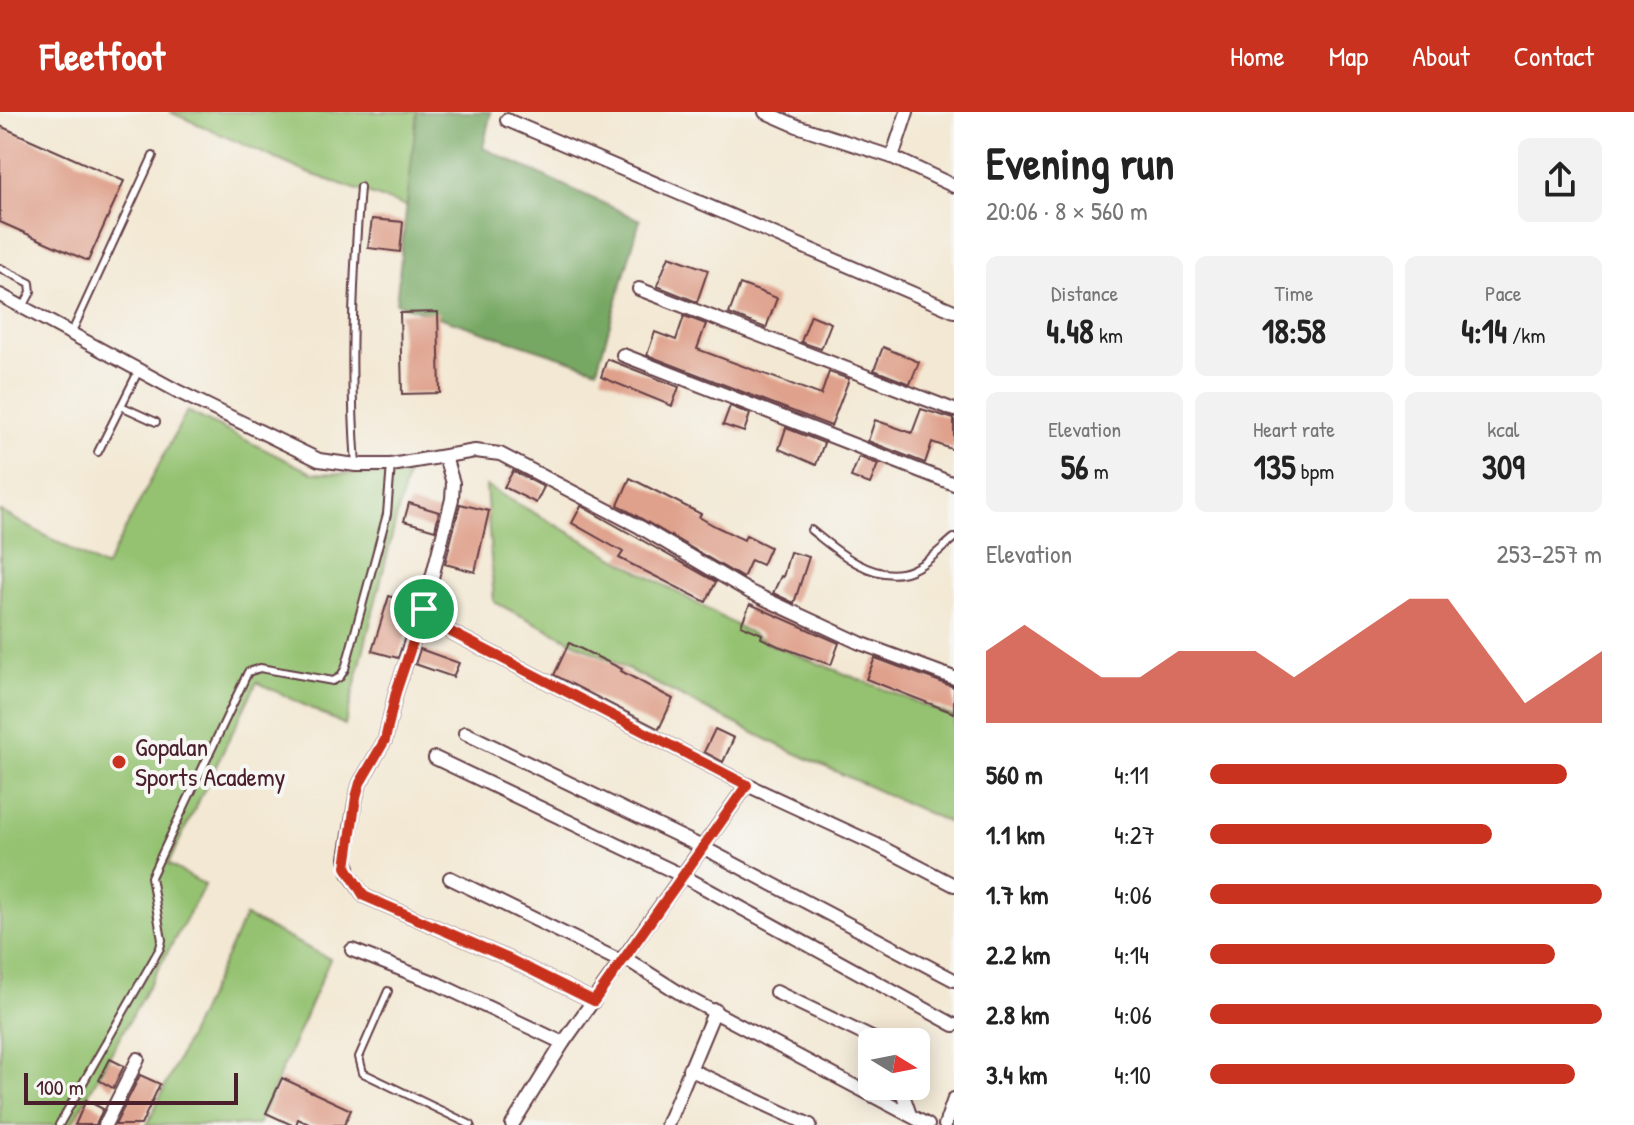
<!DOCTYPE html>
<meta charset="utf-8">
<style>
:root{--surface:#fff;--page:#f2f2f2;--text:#222;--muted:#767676;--accent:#c8321e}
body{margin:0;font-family:"Patrick Hand",sans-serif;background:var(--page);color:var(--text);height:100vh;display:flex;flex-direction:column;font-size:30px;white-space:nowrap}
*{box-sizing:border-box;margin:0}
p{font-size:26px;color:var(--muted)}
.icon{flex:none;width:44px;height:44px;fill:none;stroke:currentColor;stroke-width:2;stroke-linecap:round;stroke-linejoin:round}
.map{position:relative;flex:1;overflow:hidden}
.side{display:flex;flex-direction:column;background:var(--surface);width:680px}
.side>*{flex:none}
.needle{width:52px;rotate:100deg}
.controls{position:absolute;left:858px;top:916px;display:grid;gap:16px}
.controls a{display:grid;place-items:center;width:72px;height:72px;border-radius:12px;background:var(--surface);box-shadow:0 4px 20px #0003;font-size:40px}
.scale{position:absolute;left:24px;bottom:20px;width:214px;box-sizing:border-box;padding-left:8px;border:4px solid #4a1f2b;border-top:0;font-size:22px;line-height:28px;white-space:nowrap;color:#4a1f2b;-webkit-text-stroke:6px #f6f6f2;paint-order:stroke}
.pin{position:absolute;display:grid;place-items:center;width:68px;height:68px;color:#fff;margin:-34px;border:4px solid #fff;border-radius:50%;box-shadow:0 2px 8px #0007}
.round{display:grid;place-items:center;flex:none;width:84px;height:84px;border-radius:12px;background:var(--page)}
.summary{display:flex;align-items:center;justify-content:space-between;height:136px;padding:0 32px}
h1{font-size:44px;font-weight:700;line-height:60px}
.stats{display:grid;grid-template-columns:repeat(3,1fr);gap:12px;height:136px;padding:8px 32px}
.stats div{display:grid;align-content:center;border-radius:12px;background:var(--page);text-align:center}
.stats b{font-size:34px;font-weight:700}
.stats small{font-size:22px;font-weight:400}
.stats p{font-size:22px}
.chart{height:224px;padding:16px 32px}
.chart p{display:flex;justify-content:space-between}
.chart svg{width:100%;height:144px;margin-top:8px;fill:var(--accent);opacity:.7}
ul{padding:0 32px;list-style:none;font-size:26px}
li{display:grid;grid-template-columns:128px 96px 1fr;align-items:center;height:60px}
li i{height:20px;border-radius:10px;background:var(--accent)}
header{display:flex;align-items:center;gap:48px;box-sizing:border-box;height:112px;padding:0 40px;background:var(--accent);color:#fff}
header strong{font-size:38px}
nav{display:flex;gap:44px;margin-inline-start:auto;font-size:28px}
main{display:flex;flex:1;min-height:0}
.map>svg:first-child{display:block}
.green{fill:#94c271;stroke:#6f704e;stroke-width:2}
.forest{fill:#77a863;stroke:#606447;stroke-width:2}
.building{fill:#dfa18c}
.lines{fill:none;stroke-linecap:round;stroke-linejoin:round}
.lane-casing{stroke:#633d44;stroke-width:10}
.street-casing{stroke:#633d44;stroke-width:16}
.lane{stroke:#fff;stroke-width:6}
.street{stroke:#fff;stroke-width:12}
.route-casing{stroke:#fff;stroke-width:16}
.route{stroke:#c8321e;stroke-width:10}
.poi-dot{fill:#c8321e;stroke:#f6f6f2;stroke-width:3}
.labels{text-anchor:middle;stroke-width:8;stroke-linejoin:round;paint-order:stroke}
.poi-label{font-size:26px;fill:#4a1f2b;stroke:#f6f6f2;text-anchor:start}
</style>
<header>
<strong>Fleetfoot</strong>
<nav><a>Home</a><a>Map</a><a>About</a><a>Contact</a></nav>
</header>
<main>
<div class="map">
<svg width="954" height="1013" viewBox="0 0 954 1013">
<rect width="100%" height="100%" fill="#f6f6f2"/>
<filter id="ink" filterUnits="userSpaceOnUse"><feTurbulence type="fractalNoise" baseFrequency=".0125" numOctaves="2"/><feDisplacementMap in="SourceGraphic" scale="16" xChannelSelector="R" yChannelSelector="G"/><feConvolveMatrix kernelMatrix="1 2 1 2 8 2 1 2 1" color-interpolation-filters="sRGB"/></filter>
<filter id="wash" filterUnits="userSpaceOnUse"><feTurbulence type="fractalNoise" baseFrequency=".006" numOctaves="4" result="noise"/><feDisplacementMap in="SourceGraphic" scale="32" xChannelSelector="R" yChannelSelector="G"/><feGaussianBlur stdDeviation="1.8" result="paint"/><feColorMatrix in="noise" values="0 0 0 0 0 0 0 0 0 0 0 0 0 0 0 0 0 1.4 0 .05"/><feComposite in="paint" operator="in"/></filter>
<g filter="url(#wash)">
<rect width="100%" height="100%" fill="#f3e8d3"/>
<g class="green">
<polygon points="170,0 417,0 408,95 308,61"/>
<polygon points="187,299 312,361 407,363 345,613 257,570 168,752 205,773 71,1013 0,1013 0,399 105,456"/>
<polygon points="486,374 772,533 954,605 954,713 784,636 494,490"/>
<polygon points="245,804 330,847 258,1013 147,1013"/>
</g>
<polygon class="forest" points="417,0 491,0 483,36 640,108 597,257 396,191"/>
<g id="blocks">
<g class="building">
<polygon points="0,14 124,69 88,149 0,110"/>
<polygon points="372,107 403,110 400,140 368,136"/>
<polygon points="669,144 708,158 697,190 657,174"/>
<polygon points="740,172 777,186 766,216 729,202"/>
<polygon points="438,200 440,281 402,282 400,201"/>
<polygon points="811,203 831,211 821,237 801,230"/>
<polygon points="684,204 706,212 697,237 821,283 829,260 849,267 831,314 647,243 655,220 676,228"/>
<polygon points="883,235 919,250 910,272 874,258"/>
<polygon points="607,247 679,275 672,294 601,265"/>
<polygon points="730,294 750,302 744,320 723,313"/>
<polygon points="921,297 954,307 954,338 932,330 925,351 868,329 875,308 912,321"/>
<polygon points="786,316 824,331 816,353 779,337"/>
<polygon points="859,345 878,352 870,372 851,365"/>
<polygon points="513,359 544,375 536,391 504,375"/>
<polygon points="630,366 701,402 699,405 715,414 744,428 746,423 770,435 762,453 751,448 743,466 618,393"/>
<polygon points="409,391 439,400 435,418 404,409"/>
<polygon points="460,392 489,399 475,460 445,452"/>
<polygon points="581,394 716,470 706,490 619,446 623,440 572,411"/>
<polygon points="790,440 809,445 794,491 773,481 781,464 783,465"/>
<polygon points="389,484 416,492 398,546 372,539"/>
<polygon points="750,492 839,531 831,553 778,534 761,526 762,522 741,513"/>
<polygon points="569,531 622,557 621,559 673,587 659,617 554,563"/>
<polygon points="420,537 459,551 453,565 415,552"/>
<polygon points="875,546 954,575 954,601 866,567"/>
<polygon points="715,617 734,626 723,650 704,640"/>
<polygon points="110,947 124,954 113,976 99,968"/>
<polygon points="140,963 160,972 141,1013 115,1013"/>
<polygon points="282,966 351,998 344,1013 311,1013 298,1007 296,1013 292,1013 266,1001"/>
<polygon points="86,988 103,997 96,1013 75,1013"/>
</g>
</g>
</g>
<g filter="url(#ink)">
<use href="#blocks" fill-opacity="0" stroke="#633d44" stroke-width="2"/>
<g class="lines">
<defs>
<g id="lane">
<polyline points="0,156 30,171 31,180 23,195"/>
<polyline points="71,222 153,44"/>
<polyline points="121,294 156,310"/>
<polyline points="98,340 139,258"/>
<path d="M 356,353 C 349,260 353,168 360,75"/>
<path d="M 811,418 C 835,437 868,467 901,461 C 921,458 939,438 954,426"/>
<polyline points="388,879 359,945 363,961 471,1013"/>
<polyline points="59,1013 160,836 162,828 151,765 248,560 260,556 333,569 340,565 345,557 387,402 391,353"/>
</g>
<g id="street">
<polyline points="765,0 797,14 892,45"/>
<polyline points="907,0 892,45 954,74"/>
<polyline points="507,8 954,199"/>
<polyline points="639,177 954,298"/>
<polyline points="0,183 179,280 319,348 356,353 391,353 475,339 500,342 640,415 750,480 860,531 954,566"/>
<polyline points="623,243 954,372"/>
<polyline points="445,345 453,371 452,387 422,505 747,673 877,733 954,773"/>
<polyline points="423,500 396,580 385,628 360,671 356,685 346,746 349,761 364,784 507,846 594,889"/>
<polyline points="465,621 704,736 954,868"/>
<polyline points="435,646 683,764 954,913"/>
<polyline points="450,766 620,849"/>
<polyline points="352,838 436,871 563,931"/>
<polyline points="623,845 686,885 928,1013"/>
<polyline points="776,880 880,930"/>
<polyline points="689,957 810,1013"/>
<polyline points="900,974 910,1003"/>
<polyline points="105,1013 138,947"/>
<polyline points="512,1013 563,931 747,673"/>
<polyline points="667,1013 715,898"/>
<polyline points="945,1013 954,987"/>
</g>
</defs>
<use href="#lane" class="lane-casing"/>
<use href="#street" class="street-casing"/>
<use href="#lane" class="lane"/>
<use href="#street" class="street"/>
</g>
</g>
<g class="lines" filter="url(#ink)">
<defs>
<polygon id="route" points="424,497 422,505 747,673 594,889 507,846 364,784 346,755 356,685 360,671 385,628 396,580"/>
</defs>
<use href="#route" class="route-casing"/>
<use href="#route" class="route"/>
</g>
<circle class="poi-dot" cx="119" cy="650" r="8"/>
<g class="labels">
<g class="poi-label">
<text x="135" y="644">Gopalan<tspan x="135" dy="30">Sports Academy</tspan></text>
</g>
</g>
</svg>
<div class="controls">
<a><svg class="needle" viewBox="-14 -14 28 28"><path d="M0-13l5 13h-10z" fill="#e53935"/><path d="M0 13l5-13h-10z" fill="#767676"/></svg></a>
</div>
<div class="scale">100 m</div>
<div class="pin" style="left:424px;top:497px;background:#1e9e55"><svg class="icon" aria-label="arrive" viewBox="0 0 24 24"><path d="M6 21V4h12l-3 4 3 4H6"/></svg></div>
</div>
<section class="side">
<div class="summary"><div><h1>Evening run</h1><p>20:06 · 8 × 560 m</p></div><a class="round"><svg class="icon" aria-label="share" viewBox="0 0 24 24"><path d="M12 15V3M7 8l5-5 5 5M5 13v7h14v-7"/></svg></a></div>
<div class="stats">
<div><p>Distance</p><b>4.48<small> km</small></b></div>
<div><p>Time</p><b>18:58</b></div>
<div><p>Pace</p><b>4:14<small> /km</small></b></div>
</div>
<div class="stats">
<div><p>Elevation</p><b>56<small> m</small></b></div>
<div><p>Heart rate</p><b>135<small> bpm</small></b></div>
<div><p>kcal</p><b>309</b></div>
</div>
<div class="chart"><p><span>Elevation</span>253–257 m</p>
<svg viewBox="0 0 160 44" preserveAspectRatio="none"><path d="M0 44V22L10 14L20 22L30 30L40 30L50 22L60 22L70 22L80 30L90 22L100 14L110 6L120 6L130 22L140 38L150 30L160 22V44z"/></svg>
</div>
<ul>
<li><b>560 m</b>4:11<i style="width:91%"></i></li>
<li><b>1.1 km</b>4:27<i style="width:72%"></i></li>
<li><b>1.7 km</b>4:06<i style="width:100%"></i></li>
<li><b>2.2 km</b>4:14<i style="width:88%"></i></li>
<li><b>2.8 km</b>4:06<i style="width:100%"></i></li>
<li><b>3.4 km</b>4:10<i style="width:93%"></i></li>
</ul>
</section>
</main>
